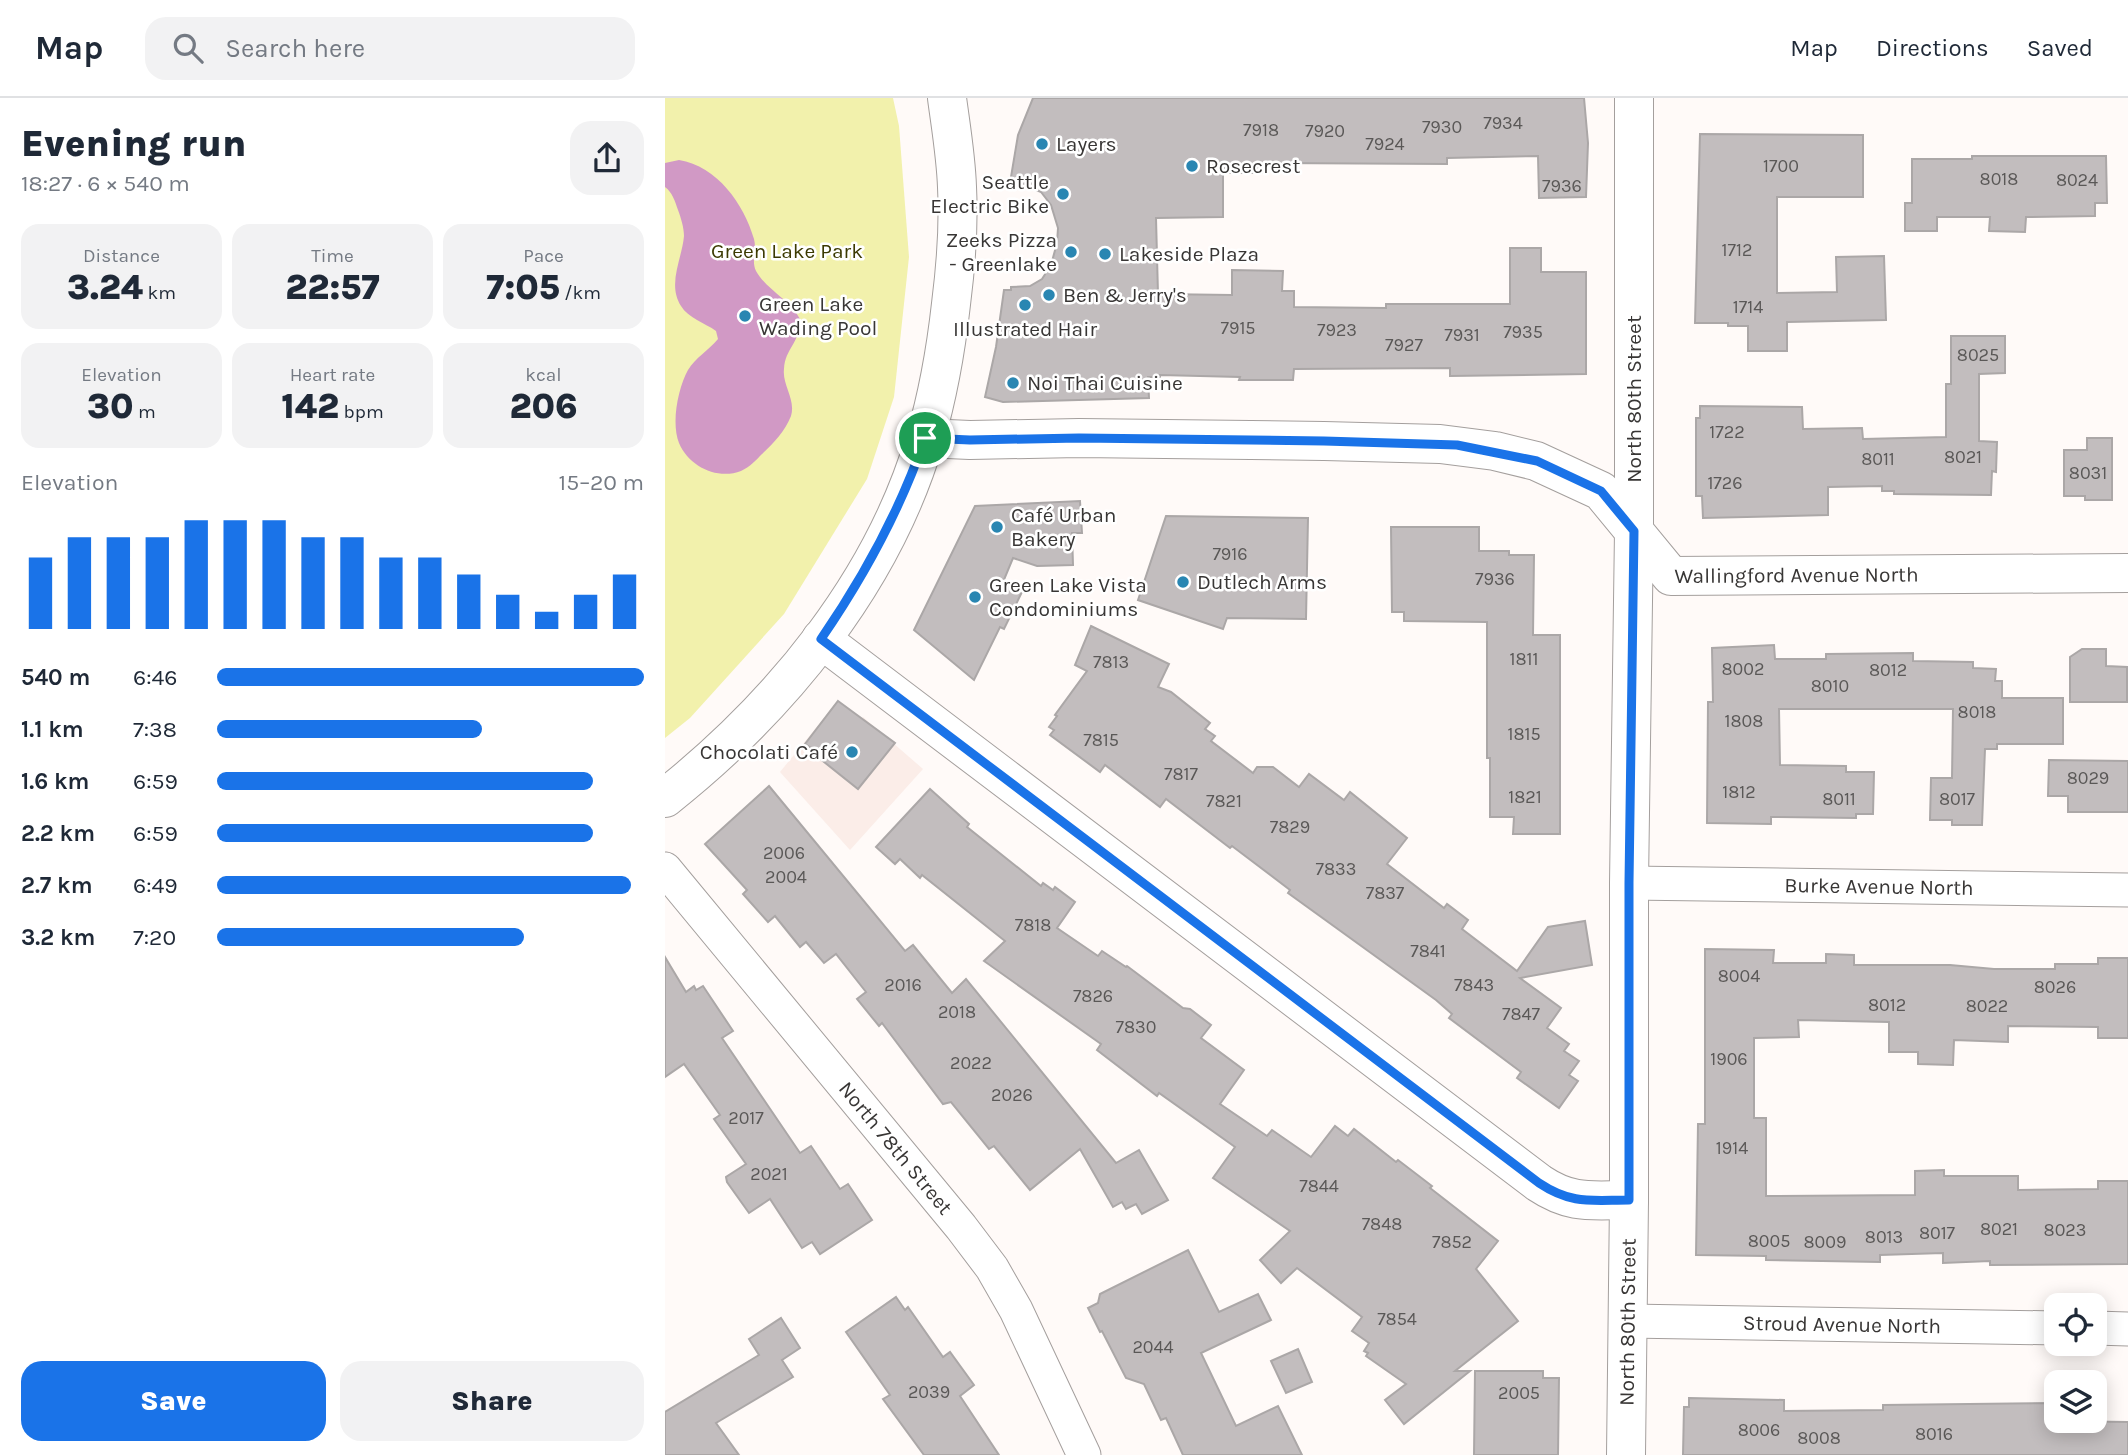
<!DOCTYPE html>
<meta charset="utf-8">
<style>
:root{--surface:#fff;--page:#f2f2f3;--text:#1f2937;--muted:#747a83;--line:#e0e1e3;--accent:#1a73e8}
body{margin:0;font-family:Karla,sans-serif;background:var(--page);color:var(--text);height:100vh;display:flex;flex-direction:column;font-size:26px;white-space:nowrap}
*{box-sizing:border-box;margin:0}
p{font-size:23px;color:var(--muted)}
.icon{flex:none;width:38px;height:38px;fill:none;stroke:currentColor;stroke-width:2;stroke-linecap:round;stroke-linejoin:round}
.map{position:relative;flex:1;overflow:hidden}
.sheet{display:flex;flex-direction:column;background:var(--surface);width:665px}
.sheet>*{flex:none}
.controls{position:absolute;left:1379px;top:1195px;display:grid;gap:14px}
.controls a{display:grid;place-items:center;width:63px;height:63px;border-radius:14px;background:var(--surface);box-shadow:0 4px 18px #0003;font-size:35px}
.pin{position:absolute;display:grid;place-items:center;width:60px;height:60px;color:#fff;margin:-30px;border:4px solid #fff;border-radius:50%;box-shadow:0 2px 7px #0007}
.round{display:grid;place-items:center;flex:none;width:74px;height:74px;border-radius:21px;background:var(--page)}
.headline{display:flex;align-items:center;justify-content:space-between;height:119px;padding:0 21px}
h1{font-size:38px;font-weight:800;line-height:52px}
.stats{display:grid;grid-template-columns:repeat(3,1fr);gap:10px;height:119px;padding:7px 21px}
.stats div{display:grid;align-content:center;border-radius:18px;background:var(--page);text-align:center}
.stats b{font-size:35px;font-weight:800}
.stats small{font-size:19px;font-weight:400}
.stats p{font-size:19px}
.chart{height:196px;padding:14px 21px}
.chart p{display:flex;justify-content:space-between}
.chart svg{width:100%;height:126px;margin-top:7px;stroke:var(--accent);stroke-width:6}
.action{display:flex;gap:14px;margin-top:auto;padding:14px 21px}
.action a{flex:1;height:80px;border-radius:21px;background:var(--accent);color:#fff;font-size:28px;font-weight:800;line-height:80px;text-align:center}
.action a+a{background:var(--page);color:var(--text)}
ul{padding:0 21px;list-style:none;font-size:23px}
li{display:grid;grid-template-columns:112px 84px 1fr;align-items:center;height:52px}
li i{height:18px;border-radius:9px;background:var(--accent)}
header{display:flex;align-items:center;gap:42px;box-sizing:border-box;height:98px;padding:0 35px;background:var(--surface);border-bottom:2px solid var(--line)}
header strong{font-size:33px}
nav{display:flex;gap:38px;margin-inline-start:auto;font-size:24px}
.search{width:490px;height:63px;background:var(--page);display:flex;align-items:center;gap:18px;box-sizing:border-box;padding:0 24px;border-radius:21px;color:var(--muted);font-size:26px}
main{display:flex;flex:1;min-height:0}
.map>svg:first-child{display:block}
.built{fill:#fbede8}
.green{fill:#f2f1ac}
.water{fill:#d199c5}
.building{fill:#c2bdbe;stroke:#aba7a7;stroke-width:2}
.lines{fill:none;stroke-linecap:round;stroke-linejoin:round}
.minor-casing{stroke:#a49f9d;stroke-width:35}
.tertiary-casing{stroke:#a49f9d;stroke-width:40}
.secondary-casing{stroke:#a49f9d;stroke-width:40}
.minor{stroke:#fff;stroke-width:33}
.tertiary{stroke:#fff;stroke-width:38}
.secondary{stroke:#fff;stroke-width:38}
.route-casing{stroke:#fff;stroke-width:14}
.route{stroke:#1a73e8;stroke-width:9}
.poi-dot{fill:#2986b2;stroke:#fff;stroke-width:2.5}
.labels{text-anchor:middle;stroke-width:5;stroke-linejoin:round;paint-order:stroke}
.number-label{font-size:18px;fill:#5a5857}
.poi-label{font-size:21px;fill:#383635;stroke:#fff;text-anchor:start}
.park-label{font-size:21px;fill:#3c3a02;stroke:#fff}
.street-label{font-size:21px;fill:#383635;stroke:#fff}
</style>
<header>
<strong>Map</strong>
<div class="search"><svg class="icon" aria-label="search" viewBox="0 0 24 24"><circle cx="10" cy="10" r="6"/><path d="M15 15l6 6"/></svg>Search here</div>
<nav><a>Map</a><a>Directions</a><a>Saved</a></nav>
</header>
<main>
<section class="sheet">
<div class="headline"><div><h1>Evening run</h1><p>18:27 · 6 × 540 m</p></div><a class="round"><svg class="icon" aria-label="share" viewBox="0 0 24 24"><path d="M12 15V3M7 8l5-5 5 5M5 13v7h14v-7"/></svg></a></div>
<div class="stats">
<div><p>Distance</p><b>3.24<small> km</small></b></div>
<div><p>Time</p><b>22:57</b></div>
<div><p>Pace</p><b>7:05<small> /km</small></b></div>
</div>
<div class="stats">
<div><p>Elevation</p><b>30<small> m</small></b></div>
<div><p>Heart rate</p><b>142<small> bpm</small></b></div>
<div><p>kcal</p><b>206</b></div>
</div>
<div class="chart"><p><span>Elevation</span>15–20 m</p>
<svg viewBox="0 0 160 44" preserveAspectRatio="none"><path d="M5 44V19M15 44V12M25 44V12M35 44V12M45 44V6M55 44V6M65 44V6M75 44V12M85 44V12M95 44V19M105 44V19M115 44V25M125 44V32M135 44V38M145 44V32M155 44V25"/></svg>
</div>
<ul>
<li><b>540 m</b>6:46<i style="width:100%"></i></li>
<li><b>1.1 km</b>7:38<i style="width:62%"></i></li>
<li><b>1.6 km</b>6:59<i style="width:88%"></i></li>
<li><b>2.2 km</b>6:59<i style="width:88%"></i></li>
<li><b>2.7 km</b>6:49<i style="width:97%"></i></li>
<li><b>3.2 km</b>7:20<i style="width:72%"></i></li>
</ul>
<div class="action"><a>Save</a><a>Share</a></div>
</section>
<div class="map">
<svg width="1463" height="1357" viewBox="0 0 1463 1357">
<rect width="100%" height="100%" fill="#fffaf8"/>
<polygon class="built" points="173,603 196,621 198,619 258,671 185,752 115,674"/>
<polygon class="green" points="0,0 228,0 234,28 244,159 229,299 202,381 119,516 25,620 0,640"/>
<path class="water" d="M 14,62 C 52,68 79,106 89,141 C 92,152 86,163 91,173 C 101,191 125,202 135,221 C 135,246 120,250 119,271 C 117,287 131,301 126,318 C 120,333 109,345 97,356 C 91,362 85,369 76,373 C 53,382 24,369 14,345 C 6,325 13,290 23,272 C 30,260 44,252 53,241 L 51,233 C 40,225 23,220 16,208 C 2,186 17,161 19,138 C 19,130 16,120 13,112 C 10,103 7,94 0,89 L 0,65 Z"/>
<g class="building">
<polygon points="368,0 919,0 923,45 921,99 874,100 873,58 782,60 782,66 602,65 602,75 558,75 558,119 491,120 493,196 567,197 567,172 618,173 617,193 629,193 629,209 721,210 721,206 845,206 845,150 876,150 876,174 921,174 921,276 785,278 785,270 629,271 628,282 574,282 575,279 495,277 495,279 483,279 484,300 338,304 320,299 331,249 339,192 346,192 346,189 365,188 377,181 386,167 392,145 393,130 386,107 376,94 364,89 350,90 350,85 345,85 353,37"/>
<polygon points="1035,36 1198,37 1198,99 1112,99 1112,195 1172,194 1171,159 1219,158 1221,222 1122,224 1122,253 1083,253 1083,228 1063,228 1063,225 1030,225"/>
<polygon points="1307,58 1441,58 1442,105 1430,105 1430,118 1361,119 1360,134 1324,133 1325,119 1272,119 1272,133 1240,133 1240,105 1247,105 1247,61 1307,61"/>
<polygon points="1286,238 1340,238 1340,275 1314,276 1314,343 1332,344 1331,374 1327,373 1326,397 1229,396 1229,393 1217,393 1217,388 1163,389 1163,417 1038,420 1037,398 1031,398 1031,320 1035,320 1035,308 1137,309 1138,331 1197,330 1198,341 1281,339 1281,286 1286,286"/>
<polygon points="1422,340 1447,340 1447,402 1420,402 1420,398 1399,398 1399,352 1422,352"/>
<polygon points="415,403 417,435 407,435 408,467 372,468 348,460 338,484 357,494 339,531 335,529 309,582 249,532 310,408"/>
<polygon points="501,418 643,420 641,521 562,520 558,531 473,502"/>
<polygon points="726,429 814,429 814,453 844,453 844,457 869,457 868,537 895,537 895,736 848,736 849,719 825,719 825,660 822,660 822,524 739,523 739,514 727,514"/>
<polygon points="426,528 504,566 493,589 506,594 545,625 540,631 550,638 546,643 588,675 592,669 608,669 634,689 644,676 679,702 685,694 742,740 722,766 779,810 782,806 803,822 797,831 852,873 883,829 920,823 927,867 855,880 896,910 882,930 904,946 899,953 914,963 904,977 913,983 894,1010 852,980 856,974 784,920 787,916 771,902 623,795 625,792 567,748 565,750 501,701 495,709 440,667 435,674 385,637 389,632 384,629 392,618 390,617 422,573 410,567"/>
<polygon points="1109,547 1110,561 1161,561 1161,556 1248,555 1248,563 1308,564 1308,570 1331,571 1330,583 1337,583 1337,600 1398,600 1398,646 1332,646 1332,651 1320,651 1317,727 1287,727 1287,722 1265,722 1266,680 1287,680 1288,611 1114,611 1115,667 1181,668 1181,674 1209,674 1208,716 1191,716 1191,720 1106,719 1106,726 1042,725 1043,604 1048,604 1047,550"/>
<polygon points="1417,551 1441,551 1441,568 1462,569 1462,604 1405,604 1405,559"/>
<polygon points="173,603 230,645 193,691 144,652 146,650 140,646"/>
<polygon points="1384,662 1463,663 1463,714 1403,714 1403,698 1383,698"/>
<polygon points="104,688 240,853 248,847 287,895 301,881 451,1065 474,1052 503,1102 477,1116 471,1106 461,1111 457,1104 448,1109 415,1051 365,1092 329,1048 324,1051 286,1004 278,1006 217,925 214,928 192,901 201,894 171,856 159,865 141,844 135,849 110,818 103,824 78,796 82,792 40,746"/>
<polygon points="265,691 304,726 302,729 376,788 378,785 388,792 390,789 410,804 392,830 433,858 437,853 461,869 462,868 518,910 525,911 546,927 536,940 579,972 555,1006 602,1038 607,1032 646,1059 670,1028 683,1038 689,1031 731,1064 733,1062 767,1088 765,1090 833,1143 811,1171 853,1223 790,1273 805,1273 739,1326 720,1302 741,1286 701,1258 703,1255 699,1253 704,1245 687,1233 697,1219 632,1170 616,1185 595,1162 625,1133 548,1080 570,1049 494,995 492,998 432,952 436,946 319,863 340,843 257,777 255,780 235,761 230,766 211,749"/>
<polygon points="1040,851 1109,852 1108,865 1161,865 1161,856 1189,857 1189,867 1285,867 1329,871 1390,871 1390,866 1433,866 1433,860 1463,860 1463,940 1433,940 1433,929 1343,928 1343,944 1289,942 1288,967 1253,966 1253,954 1224,954 1224,924 1133,922 1134,939 1089,940 1089,1020 1101,1020 1101,1098 1250,1097 1250,1073 1279,1072 1279,1078 1353,1078 1353,1092 1433,1091 1433,1083 1463,1083 1463,1166 1325,1167 1325,1163 1278,1165 1278,1155 1215,1157 1215,1164 1101,1162 1101,1158 1031,1157 1033,1026 1040,1026"/>
<polygon points="0,859 21,894 29,888 31,892 38,888 68,933 57,940 135,1055 146,1048 175,1091 183,1086 207,1122 155,1156 147,1144 137,1150 105,1101 84,1115 62,1084 61,1079 81,1066 49,1021 55,1017 19,966 0,979"/>
<polygon points="523,1152 554,1214 593,1196 606,1222 536,1255 571,1328 613,1308 637,1357 518,1357 501,1320 496,1322 479,1286 461,1280 437,1233 435,1234 423,1210 433,1205 435,1196"/>
<polygon points="231,1199 240,1212 243,1209 278,1259 285,1254 309,1287 295,1298 334,1357 259,1357 218,1301 225,1297 181,1234"/>
<polygon points="116,1220 135,1250 117,1262 128,1279 51,1325 74,1357 0,1357 0,1314 94,1257 84,1241"/>
<polygon points="633,1251 647,1284 621,1295 606,1263"/>
<polygon points="810,1273 878,1273 878,1280 894,1280 893,1357 809,1357"/>
<polygon points="1024,1300 1119,1302 1119,1313 1218,1312 1218,1307 1391,1305 1391,1323 1463,1324 1463,1357 1018,1357 1019,1309 1024,1309"/>
</g>
<g class="lines">
<defs>
<g id="minor">
<path id="s1" d="M 0,771 L 296,1129 L 327,1170 L 351,1212 L 419,1357"/>
<path id="s2" d="M 964,785 L 1463,792"/>
<path id="s3" d="M 963,1223 L 1391,1230"/>
<polyline points="1430,1230 1463,1231"/>
</g>
<g id="tertiary">
<path id="s4" d="M 260,340 L 305,342 L 414,340 L 659,343 L 775,346 L 830,353 L 871,363 L 936,393 L 1006,478 L 1463,475"/>
<path d="M 156,541 L 874,1085 C 907,1107 927,1102 964,1102"/>
<path id="s5" d="M 961,1357 L 964,1102 L 964,785 L 969,433 L 969,0"/>
</g>
<path id="secondary" d="M 0,700 C 116,608 218,484 260,341 C 273,297 281,251 286,206 C 291,167 294,129 292,89 C 291,59 286,30 282,0"/>
</defs>
<use href="#minor" class="minor-casing"/>
<use href="#tertiary" class="tertiary-casing"/>
<use href="#secondary" class="secondary-casing"/>
<use href="#minor" class="minor"/>
<use href="#tertiary" class="tertiary"/>
<use href="#secondary" class="secondary"/>
</g>
<g class="lines">
<defs>
<path id="route" d="M 260,340 L 305,342 L 414,340 L 659,343 L 792,347 L 872,363 L 936,393 L 969,433 L 964,785 L 964,1102 C 927,1102 907,1107 874,1085 L 156,541 C 200,477 235,413 260,340 Z"/>
</defs>
<use href="#route" class="route-casing"/>
<use href="#route" class="route"/>
</g>
<g class="poi-dot">
<circle cx="377" cy="46" r="7"/>
<circle cx="527" cy="68" r="7"/>
<circle cx="398" cy="96" r="7"/>
<circle cx="406" cy="154" r="7"/>
<circle cx="440" cy="156" r="7"/>
<circle cx="384" cy="197" r="7"/>
<circle cx="360" cy="207" r="7"/>
<circle cx="80" cy="218" r="7"/>
<circle cx="348" cy="285" r="7"/>
<circle cx="332" cy="429" r="7"/>
<circle cx="518" cy="484" r="7"/>
<circle cx="310" cy="499" r="7"/>
<circle cx="187" cy="654" r="7"/>
</g>
<g class="labels">
<g class="number-label">
<text x="838" y="31">7934</text>
<text x="777" y="35">7930</text>
<text x="596" y="38">7918</text>
<text x="660" y="39">7920</text>
<text x="720" y="52">7924</text>
<text x="1116" y="74">1700</text>
<text x="1334" y="87">8018</text>
<text x="1412" y="88">8024</text>
<text x="897" y="94">7936</text>
<text x="1072" y="158">1712</text>
<text x="1083" y="215">1714</text>
<text x="573" y="236">7915</text>
<text x="672" y="238">7923</text>
<text x="858" y="240">7935</text>
<text x="797" y="243">7931</text>
<text x="739" y="253">7927</text>
<text x="1313" y="263">8025</text>
<text x="1062" y="340">1722</text>
<text x="1298" y="365">8021</text>
<text x="1213" y="367">8011</text>
<text x="1423" y="381">8031</text>
<text x="1060" y="391">1726</text>
<text x="565" y="462">7916</text>
<text x="830" y="487">7936</text>
<text x="859" y="567">1811</text>
<text x="446" y="570">7813</text>
<text x="1078" y="577">8002</text>
<text x="1223" y="578">8012</text>
<text x="1165" y="594">8010</text>
<text x="1312" y="620">8018</text>
<text x="1079" y="629">1808</text>
<text x="859" y="642">1815</text>
<text x="436" y="648">7815</text>
<text x="516" y="682">7817</text>
<text x="1423" y="686">8029</text>
<text x="1074" y="700">1812</text>
<text x="860" y="705">1821</text>
<text x="1174" y="707">8011</text>
<text x="1292" y="707">8017</text>
<text x="559" y="709">7821</text>
<text x="625" y="735">7829</text>
<text x="119" y="761">2006</text>
<text x="671" y="777">7833</text>
<text x="121" y="785">2004</text>
<text x="720" y="801">7837</text>
<text x="368" y="833">7818</text>
<text x="763" y="859">7841</text>
<text x="1074" y="884">8004</text>
<text x="238" y="893">2016</text>
<text x="809" y="893">7843</text>
<text x="1390" y="895">8026</text>
<text x="428" y="904">7826</text>
<text x="1222" y="913">8012</text>
<text x="1322" y="914">8022</text>
<text x="292" y="920">2018</text>
<text x="856" y="922">7847</text>
<text x="471" y="935">7830</text>
<text x="1064" y="967">1906</text>
<text x="306" y="971">2022</text>
<text x="347" y="1003">2026</text>
<text x="81" y="1026">2017</text>
<text x="1067" y="1056">1914</text>
<text x="104" y="1082">2021</text>
<text x="654" y="1094">7844</text>
<text x="717" y="1132">7848</text>
<text x="1334" y="1137">8021</text>
<text x="1400" y="1138">8023</text>
<text x="1272" y="1141">8017</text>
<text x="1219" y="1145">8013</text>
<text x="1104" y="1149">8005</text>
<text x="787" y="1150">7852</text>
<text x="1160" y="1150">8009</text>
<text x="732" y="1227">7854</text>
<text x="488" y="1255">2044</text>
<text x="264" y="1300">2039</text>
<text x="854" y="1301">2005</text>
<text x="1094" y="1338">8006</text>
<text x="1269" y="1342">8016</text>
<text x="1154" y="1346">8008</text>
</g>
<g class="poi-label">
<text x="391" y="53">Layers</text>
<text x="541" y="75">Rosecrest</text>
<text x="384" y="91" text-anchor="end">Seattle<tspan x="384" dy="24">Electric Bike</tspan></text>
<text x="392" y="149" text-anchor="end">Zeeks Pizza<tspan x="392" dy="24">- Greenlake</tspan></text>
<text x="454" y="163">Lakeside Plaza</text>
<text x="398" y="204">Ben &amp; Jerry's</text>
<text x="94" y="213">Green Lake<tspan x="94" dy="24">Wading Pool</tspan></text>
<text x="360" y="238" text-anchor="middle">Illustrated Hair</text>
<text x="362" y="292">Noi Thai Cuisine</text>
<text x="346" y="424">Café Urban<tspan x="346" dy="24">Bakery</tspan></text>
<text x="532" y="491">Dutlech Arms</text>
<text x="324" y="494">Green Lake Vista<tspan x="324" dy="24">Condominiums</tspan></text>
<text x="173" y="661" text-anchor="end">Chocolati Café</text>
</g>
<g class="park-label">
<text x="122" y="160">Green Lake Park</text>
</g>
<g class="street-label">
<text transform="translate(969 301) rotate(-90)" y="7">North 80th Street</text>
<text dy="7" stroke="none"><textPath href="#s4" startOffset="920">Wallingford Avenue North</textPath></text>
<text dy="7" stroke="none"><textPath href="#s2" startOffset="250">Burke Avenue North</textPath></text>
<text dy="7" stroke="none"><textPath href="#s1" startOffset="362">North 78th Street</textPath></text>
<text dy="7" stroke="none"><textPath href="#s5" startOffset="133">North 80th Street</textPath></text>
<text dy="7" stroke="none"><textPath href="#s3" startOffset="214">Stroud Avenue North</textPath></text>
</g>
</g>
</svg>
<div class="controls">
<a><svg class="icon" aria-label="locate" viewBox="0 0 24 24"><circle cx="12" cy="12" r="6"/><path d="M12 2v4M12 18v4M2 12h4M18 12h4"/></svg></a>
<a><svg class="icon" aria-label="layers" viewBox="0 0 24 24"><path d="M12 4l9 5-9 5-9-5zM3 14l9 5 9-5"/></svg></a>
</div>
<div class="pin" style="left:260px;top:340px;background:#1e9e55"><svg class="icon" aria-label="arrive" viewBox="0 0 24 24"><path d="M6 21V4h12l-3 4 3 4H6"/></svg></div>
</div>
</main>
